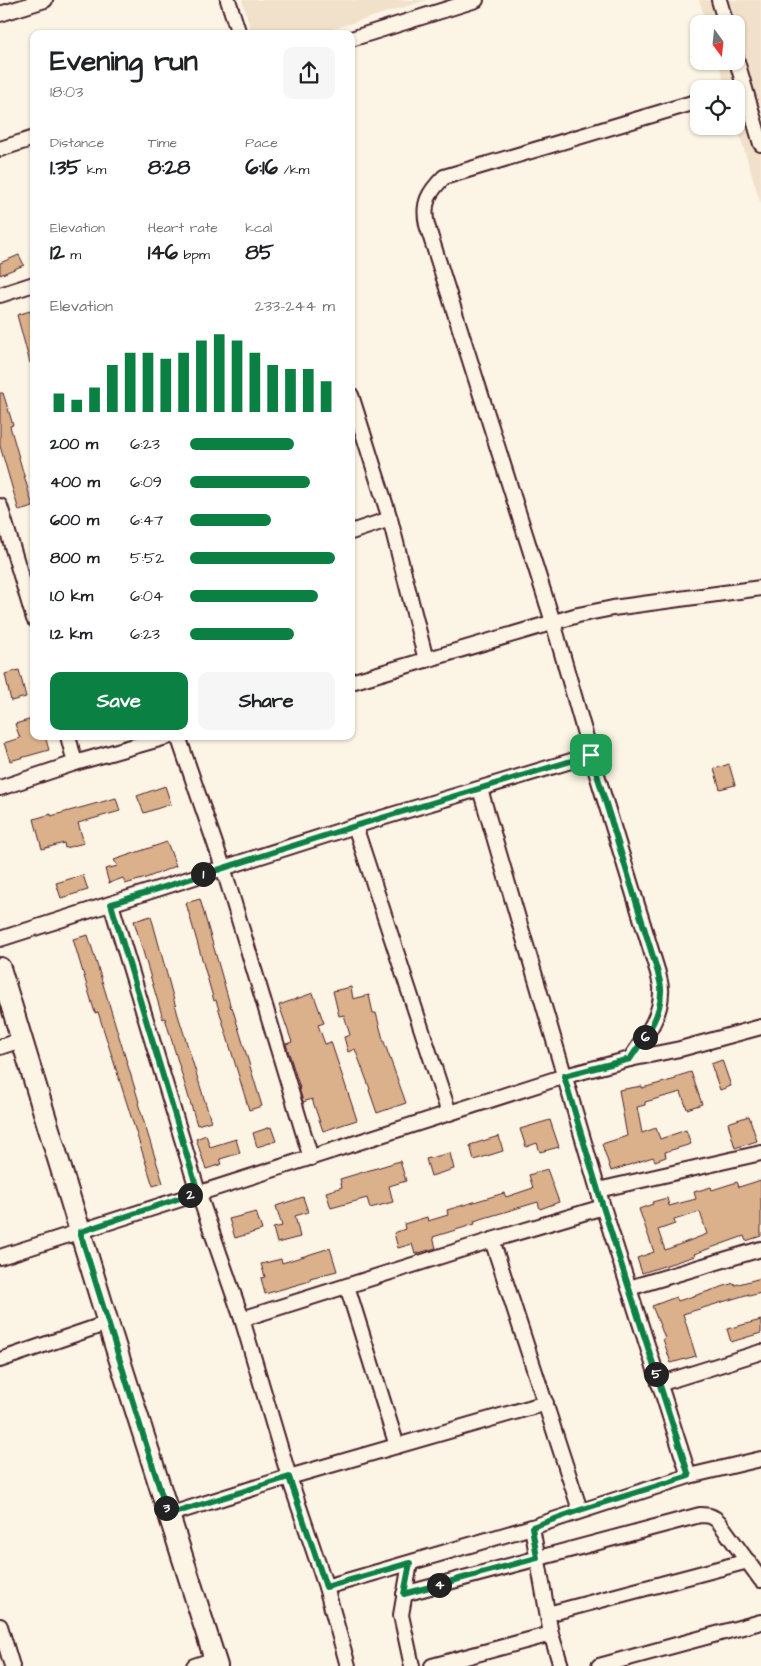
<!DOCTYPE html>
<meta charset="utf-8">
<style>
:root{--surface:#fff;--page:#f6f6f6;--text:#202124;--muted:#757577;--accent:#0b8043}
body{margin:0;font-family:"Architects Daughter",sans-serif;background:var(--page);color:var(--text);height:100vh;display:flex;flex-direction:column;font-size:19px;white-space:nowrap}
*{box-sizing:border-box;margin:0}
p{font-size:16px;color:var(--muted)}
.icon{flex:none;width:28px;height:28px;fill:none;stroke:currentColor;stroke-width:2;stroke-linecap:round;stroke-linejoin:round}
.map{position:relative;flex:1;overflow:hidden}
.details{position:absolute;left:30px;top:30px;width:325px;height:710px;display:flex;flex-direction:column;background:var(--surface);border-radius:10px;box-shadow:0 1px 4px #0004}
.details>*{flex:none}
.needle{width:32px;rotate:165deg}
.tools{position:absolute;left:690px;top:15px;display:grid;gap:10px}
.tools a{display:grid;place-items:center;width:55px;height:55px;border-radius:10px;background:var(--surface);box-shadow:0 1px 4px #0004;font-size:25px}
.pin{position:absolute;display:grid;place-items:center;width:42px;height:42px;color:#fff;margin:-21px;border-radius:10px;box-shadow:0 2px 8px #0006}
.km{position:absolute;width:25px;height:25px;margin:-12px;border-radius:50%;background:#222;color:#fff;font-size:14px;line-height:25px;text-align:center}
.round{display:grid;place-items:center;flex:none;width:52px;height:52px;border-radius:10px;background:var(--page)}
.headline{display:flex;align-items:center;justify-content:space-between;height:85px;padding:0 20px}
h1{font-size:28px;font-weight:700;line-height:38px}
.figures{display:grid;grid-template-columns:repeat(3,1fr);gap:8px;height:85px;padding:5px 20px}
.figures div{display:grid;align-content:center}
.figures b{font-size:21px;font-weight:700}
.figures small{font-size:14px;font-weight:400}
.figures p{font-size:14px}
.chart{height:140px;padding:10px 20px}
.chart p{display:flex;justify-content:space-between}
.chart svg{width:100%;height:90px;margin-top:5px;stroke:var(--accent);stroke-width:6}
.cta{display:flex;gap:10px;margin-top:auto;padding:10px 20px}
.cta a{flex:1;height:58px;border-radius:10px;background:var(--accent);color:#fff;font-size:20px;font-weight:700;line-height:58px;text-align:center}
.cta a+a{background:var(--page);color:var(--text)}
ul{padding:0 20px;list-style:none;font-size:16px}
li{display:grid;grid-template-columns:80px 60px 1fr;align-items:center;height:38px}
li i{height:12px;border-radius:6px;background:var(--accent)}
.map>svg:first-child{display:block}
.built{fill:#f2e1ca}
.building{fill:#dab18b;stroke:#4a1f2b;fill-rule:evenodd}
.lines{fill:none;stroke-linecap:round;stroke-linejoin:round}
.street-casing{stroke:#4a1f2b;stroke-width:18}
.secondary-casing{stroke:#4a1f2b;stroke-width:24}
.street{stroke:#fcf5e5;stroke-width:14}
.secondary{stroke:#fcf5e5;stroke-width:20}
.route-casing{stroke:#fff;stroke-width:10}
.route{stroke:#0b8043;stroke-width:6}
</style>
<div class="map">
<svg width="761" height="1666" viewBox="0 0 761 1666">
<rect width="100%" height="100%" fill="#fcf5e5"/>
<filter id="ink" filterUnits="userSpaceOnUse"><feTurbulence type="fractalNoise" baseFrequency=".02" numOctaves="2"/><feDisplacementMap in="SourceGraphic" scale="10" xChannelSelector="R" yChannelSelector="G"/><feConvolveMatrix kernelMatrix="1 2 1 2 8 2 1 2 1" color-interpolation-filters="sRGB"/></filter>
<g filter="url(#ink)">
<g class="built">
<polygon points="242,0 427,0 317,34 252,34"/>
<polygon points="699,0 761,0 761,205 736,123 736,89 726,89 718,61 736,61 736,24 707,24"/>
</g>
<g class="building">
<polygon points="19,255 24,265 0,275 0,263"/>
<polygon points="30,311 34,323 34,363 30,363 17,315"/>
<polygon points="0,393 3,393 13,425 10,426 33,507 19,511 0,446"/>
<polygon points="19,670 26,697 11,701 5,674"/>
<polygon points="32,719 34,726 34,736 45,736 49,750 10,761 4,743 20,738 15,724"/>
<polygon points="729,764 735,785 720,789 714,769"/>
<polygon points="165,786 171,804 144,813 137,796"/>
<polygon points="116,798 120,811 78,823 84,843 65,848 64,843 42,849 34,819 51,814 51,816"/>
<polygon points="167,842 176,866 146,878 125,884 123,878 109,883 105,869 118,866 114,860"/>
<polygon points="83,875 88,890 61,898 56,883"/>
<polygon points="200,899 231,1008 232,1007 262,1106 249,1110 216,1000 214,1001 186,903"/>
<polygon points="151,916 178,1015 211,1121 197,1125 165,1018 163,1019 134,921"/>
<polygon points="88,935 139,1102 138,1103 163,1183 153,1186 98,1012 95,1013 73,939"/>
<polygon points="351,987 353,999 369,995 373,1013 376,1013 383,1039 406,1103 377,1113 369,1090 370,1089 355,1049 348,1052 344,1037 350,1035 344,1015 339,1016 333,991"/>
<polygon points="313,993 324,1023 318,1025 325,1044 331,1042 357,1120 323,1131 312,1099 303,1102 299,1088 300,1088 286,1044 292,1042 279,1005"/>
<polygon points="722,1060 731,1086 720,1090 711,1064"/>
<polygon points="691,1072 702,1104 687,1109 681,1092 645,1102 645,1105 637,1107 642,1133 656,1128 660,1139 686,1130 691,1144 665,1152 666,1157 655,1161 653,1157 611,1171 602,1144 627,1136 619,1090 642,1086 642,1088 676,1079 675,1077"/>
<polygon points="749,1116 757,1141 735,1148 728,1123"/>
<polygon points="550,1120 559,1147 540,1152 537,1143 526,1147 520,1129"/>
<polygon points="271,1127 276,1141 257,1147 253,1133"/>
<polygon points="206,1135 210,1147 236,1139 240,1153 220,1159 222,1164 206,1169 196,1139"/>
<polygon points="499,1136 503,1151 474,1160 470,1145"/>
<polygon points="450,1153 454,1169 431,1176 426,1159"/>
<polygon points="400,1161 406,1181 389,1186 393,1202 370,1208 367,1198 331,1208 326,1192 342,1187 340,1179"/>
<polygon points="547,1169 559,1202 540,1209 538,1202 474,1221 475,1224 433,1237 436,1248 415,1254 412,1244 398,1248 394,1233 405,1229 404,1224 427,1217 428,1221 448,1215 447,1210 504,1193 506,1197 533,1188 529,1175"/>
<path d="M 761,1180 L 761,1236 L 746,1241 L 744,1236 L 694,1254 L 695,1256 L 642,1273 L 637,1258 L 654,1252 L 639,1209 L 653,1204 L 652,1202 L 667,1198 L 669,1206 L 696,1199 L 694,1192 L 711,1187 L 712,1190 L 737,1182 L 739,1187 ZM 700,1212 L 707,1234 L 665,1250 L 658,1230 L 675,1224 L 674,1220 Z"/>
<polygon points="303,1197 308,1212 295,1216 300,1237 277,1243 273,1228 282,1226 276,1206"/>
<polygon points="256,1212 262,1230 235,1238 229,1219"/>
<polygon points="330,1248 337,1271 310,1278 310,1281 265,1294 261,1278 265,1277 261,1264 281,1259 282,1263"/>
<polygon points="761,1278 761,1293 749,1296 749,1294 683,1314 696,1356 671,1363 663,1339 665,1338 652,1306 676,1297 678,1301 734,1283 735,1285"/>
<polygon points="761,1320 761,1333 731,1342 727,1329"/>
</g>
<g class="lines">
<defs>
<g id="street">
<polyline points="228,0 239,34"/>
<polyline points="719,0 726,24"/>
<polyline points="0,14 45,0"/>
<polyline points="351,39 476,0"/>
<polyline points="736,58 761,144"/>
<polyline points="0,149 34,138"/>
<polyline points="0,295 34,284"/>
<polyline points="351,395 390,519 426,660"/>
<polyline points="0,506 34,619"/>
<polyline points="351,532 390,519"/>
<polyline points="351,682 578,615 613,608 761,588"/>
<polyline points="68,736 75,763"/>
<polyline points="178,736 223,867 311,1158"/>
<polyline points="0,788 75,763 170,736"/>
<polyline points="480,789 603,1207 689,1476"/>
<polyline points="355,826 449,1113"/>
<polyline points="111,904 198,1192 242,1319 289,1477 326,1587 348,1666"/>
<polyline points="0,939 355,826 591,755"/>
<polyline points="0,1047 21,1040"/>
<path d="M 630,1059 C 644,1038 661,1018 661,992 C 662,986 659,979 658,973 L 591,755 L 553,622 L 427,225 C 422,203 429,192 444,177 L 699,101"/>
<polyline points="598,1190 761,1153"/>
<polyline points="492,1240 580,1510"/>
<polyline points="0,1257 565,1076 630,1059 680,1049 761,1027"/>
<polyline points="347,1286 397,1446"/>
<polyline points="629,1288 761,1249"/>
<polyline points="242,1319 492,1240 603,1207"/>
<polyline points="0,1360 108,1323"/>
<polyline points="659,1384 761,1352"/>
<polyline points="168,1515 289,1477 546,1403"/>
<polyline points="532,1527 551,1634 561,1666"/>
<polyline points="410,1563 401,1615 412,1666"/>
<polyline points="326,1587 532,1527 689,1476 761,1459"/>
<path d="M 404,1594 L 700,1515 C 709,1515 713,1516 719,1522 L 761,1580"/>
<polyline points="548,1614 748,1561"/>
<polyline points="0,1626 12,1666"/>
<polyline points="194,1666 215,1659"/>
<polyline points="432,1666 551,1634"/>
<polyline points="599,1666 761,1622"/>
</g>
<polyline id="secondary" points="0,968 108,1323 217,1666"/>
</defs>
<use href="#street" class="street-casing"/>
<use href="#secondary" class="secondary-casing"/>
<use href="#street" class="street"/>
<use href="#secondary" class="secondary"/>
</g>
</g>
<g class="lines" filter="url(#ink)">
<defs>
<path id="route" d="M 591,755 L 658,973 C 659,979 662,986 661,992 C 661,1018 644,1038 630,1059 L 564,1076 L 603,1207 L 689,1476 L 580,1510 L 532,1527 L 537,1558 L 404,1594 L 410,1563 L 326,1587 L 289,1477 L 168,1515 L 80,1232 L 198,1192 L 111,904 L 355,826 Z"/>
</defs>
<use href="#route" class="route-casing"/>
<use href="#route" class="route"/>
</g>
</svg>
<div class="tools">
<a><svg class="needle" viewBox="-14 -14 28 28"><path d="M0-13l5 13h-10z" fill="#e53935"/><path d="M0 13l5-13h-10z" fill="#757577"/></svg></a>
<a><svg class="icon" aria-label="locate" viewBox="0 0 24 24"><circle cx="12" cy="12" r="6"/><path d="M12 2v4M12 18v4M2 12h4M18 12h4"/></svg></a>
</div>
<div class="pin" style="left:591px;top:755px;background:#1e9e55"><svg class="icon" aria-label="arrive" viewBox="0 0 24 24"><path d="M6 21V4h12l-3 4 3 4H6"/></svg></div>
<b class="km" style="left:203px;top:874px">1</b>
<b class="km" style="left:190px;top:1195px">2</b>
<b class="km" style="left:166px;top:1508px">3</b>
<b class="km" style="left:439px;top:1585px">4</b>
<b class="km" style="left:656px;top:1374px">5</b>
<b class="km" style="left:645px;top:1037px">6</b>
<section class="details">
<div class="headline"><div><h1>Evening run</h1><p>18:03</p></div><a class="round"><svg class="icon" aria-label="share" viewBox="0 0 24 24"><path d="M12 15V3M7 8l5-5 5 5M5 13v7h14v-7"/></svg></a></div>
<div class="figures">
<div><p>Distance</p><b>1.35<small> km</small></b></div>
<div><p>Time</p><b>8:28</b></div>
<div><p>Pace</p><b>6:16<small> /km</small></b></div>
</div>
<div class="figures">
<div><p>Elevation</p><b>12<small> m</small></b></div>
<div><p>Heart rate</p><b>146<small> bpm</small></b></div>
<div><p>kcal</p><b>85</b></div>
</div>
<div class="chart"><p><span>Elevation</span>233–244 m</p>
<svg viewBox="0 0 160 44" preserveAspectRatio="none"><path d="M5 44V35M15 44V38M25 44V32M35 44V21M45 44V15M55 44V15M65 44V18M75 44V15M85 44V9M95 44V6M105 44V9M115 44V15M125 44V21M135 44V23M145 44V23M155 44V29"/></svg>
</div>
<ul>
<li><b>200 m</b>6:23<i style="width:72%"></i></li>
<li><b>400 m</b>6:09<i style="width:83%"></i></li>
<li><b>600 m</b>6:47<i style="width:56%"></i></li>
<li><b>800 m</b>5:52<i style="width:100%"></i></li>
<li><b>1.0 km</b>6:04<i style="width:88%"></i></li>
<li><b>1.2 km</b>6:23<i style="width:72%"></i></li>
</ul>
<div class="cta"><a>Save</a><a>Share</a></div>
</section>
</div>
